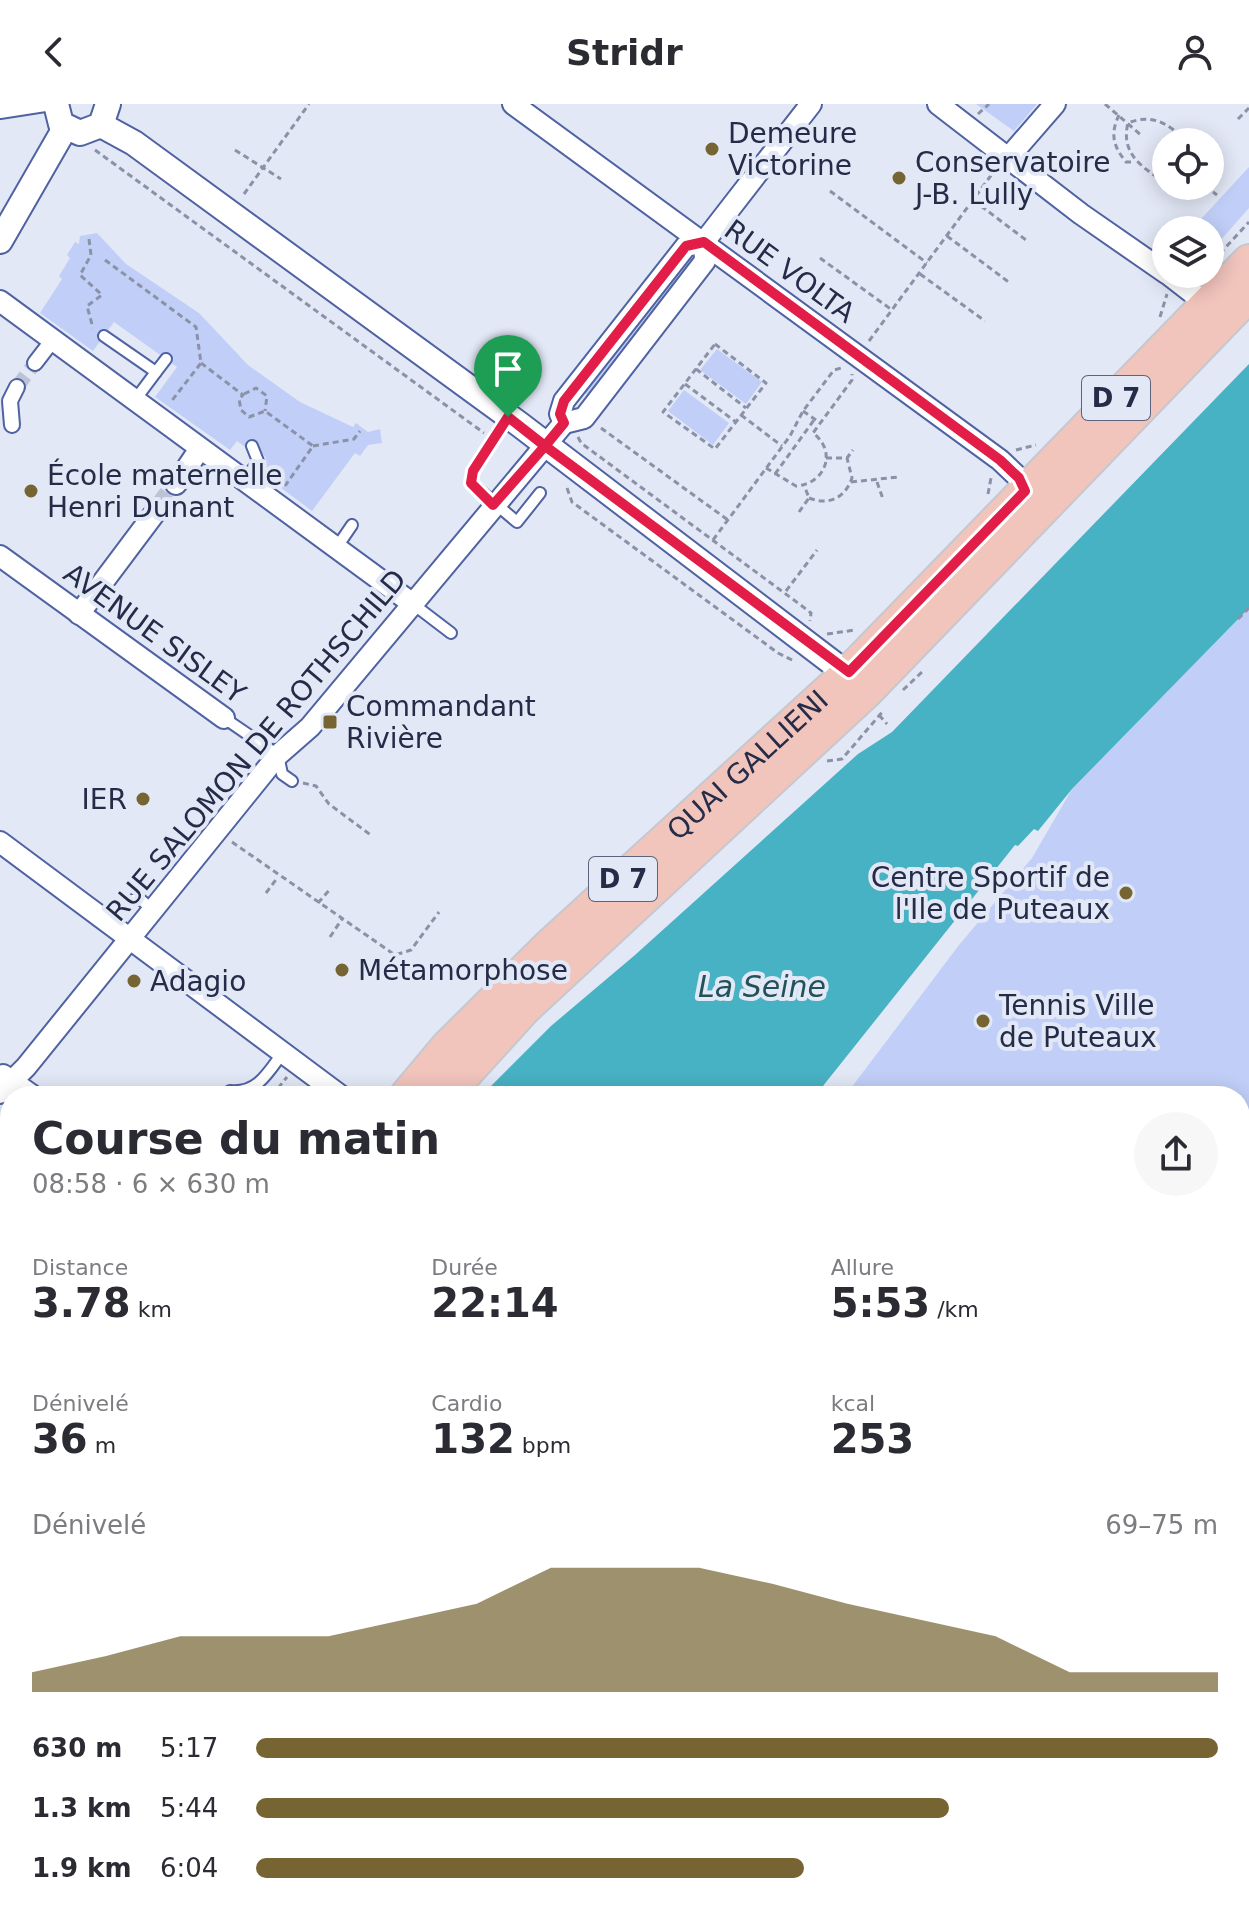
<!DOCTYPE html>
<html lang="fr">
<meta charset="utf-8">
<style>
:root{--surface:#fff;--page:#f7f7f7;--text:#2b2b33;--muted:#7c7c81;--accent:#766432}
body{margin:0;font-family:"DejaVu Sans",sans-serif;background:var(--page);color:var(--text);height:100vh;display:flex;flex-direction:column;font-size:30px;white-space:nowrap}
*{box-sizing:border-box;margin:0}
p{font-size:26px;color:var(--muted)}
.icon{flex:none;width:44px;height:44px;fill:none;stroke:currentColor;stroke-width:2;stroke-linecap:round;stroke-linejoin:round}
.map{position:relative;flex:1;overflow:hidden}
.panel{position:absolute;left:0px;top:982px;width:1250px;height:828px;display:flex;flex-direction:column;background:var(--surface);border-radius:32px 32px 0 0;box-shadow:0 4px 20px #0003}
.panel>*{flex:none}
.fabs{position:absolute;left:1152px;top:24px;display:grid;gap:16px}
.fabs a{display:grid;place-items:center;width:72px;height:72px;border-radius:50%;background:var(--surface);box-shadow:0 4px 20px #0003;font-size:40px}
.pin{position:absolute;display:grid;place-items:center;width:68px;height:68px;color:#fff;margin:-82px -34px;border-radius:50% 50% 50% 0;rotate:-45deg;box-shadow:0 0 8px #0007}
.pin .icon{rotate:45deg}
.round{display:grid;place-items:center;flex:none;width:84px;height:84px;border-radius:42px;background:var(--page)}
.overview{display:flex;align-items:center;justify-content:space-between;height:136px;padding:0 32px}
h1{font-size:44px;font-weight:700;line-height:60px}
.stats{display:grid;grid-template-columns:repeat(3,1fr);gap:12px;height:136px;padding:8px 32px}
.stats div{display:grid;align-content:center}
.stats b{font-size:40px;font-weight:700}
.stats small{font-size:22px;font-weight:400}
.stats p{font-size:22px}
.chart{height:224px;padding:16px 32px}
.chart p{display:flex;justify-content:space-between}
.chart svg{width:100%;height:144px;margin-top:8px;fill:var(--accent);opacity:.7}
ul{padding:0 32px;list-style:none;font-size:26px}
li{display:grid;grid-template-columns:128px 96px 1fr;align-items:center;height:60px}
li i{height:20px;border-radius:10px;background:var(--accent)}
header{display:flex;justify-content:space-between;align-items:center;height:104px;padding:0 32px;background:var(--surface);font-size:36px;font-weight:700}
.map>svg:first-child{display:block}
.green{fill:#c1cff8}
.forest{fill:#a1b7fa}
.water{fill:#47b2c3}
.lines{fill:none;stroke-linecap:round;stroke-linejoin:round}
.pedestrian-tunnel{stroke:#bdc2d4;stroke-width:14;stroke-dasharray:14 7;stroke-linecap:butt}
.minor-tunnel{stroke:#bdc2d4;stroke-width:20;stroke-dasharray:20 10;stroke-linecap:butt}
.service-casing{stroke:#4f62a2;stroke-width:14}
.pedestrian-casing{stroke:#4f62a2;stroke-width:18}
.minor-casing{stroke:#4f62a2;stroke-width:24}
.tertiary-casing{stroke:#4f62a2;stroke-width:28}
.primary-casing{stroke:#c6c8cf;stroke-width:36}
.path{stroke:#8b92a7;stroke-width:3;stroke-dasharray:6 4;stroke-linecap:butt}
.service{stroke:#fff;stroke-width:10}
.pedestrian{stroke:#fff;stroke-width:14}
.minor{stroke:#fff;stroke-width:20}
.tertiary{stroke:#fff;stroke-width:24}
.primary{stroke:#f1c4bc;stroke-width:32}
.route-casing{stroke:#fff;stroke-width:16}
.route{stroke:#e11d48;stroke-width:10}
.poi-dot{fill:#766432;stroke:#e3e8f7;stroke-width:3}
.labels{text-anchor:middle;stroke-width:8;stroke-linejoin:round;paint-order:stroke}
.shield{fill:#e3e8f7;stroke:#5d647c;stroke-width:2}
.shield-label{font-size:26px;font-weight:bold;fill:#242c48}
.poi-label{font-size:28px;fill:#242c48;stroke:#e3e8f7;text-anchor:start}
.street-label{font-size:28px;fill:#242c48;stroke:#e3e8f7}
.water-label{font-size:30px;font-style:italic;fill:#235159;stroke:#e3e8f7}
</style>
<header><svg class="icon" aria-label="back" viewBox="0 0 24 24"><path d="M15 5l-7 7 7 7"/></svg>Stridr<svg class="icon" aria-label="person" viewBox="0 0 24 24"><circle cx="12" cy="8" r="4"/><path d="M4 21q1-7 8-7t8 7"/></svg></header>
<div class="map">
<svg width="1249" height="1810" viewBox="0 0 1249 1810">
<rect width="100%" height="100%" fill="#e3e8f7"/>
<g class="green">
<polygon points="976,0 1037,0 1014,27"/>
<polygon points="1249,63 1249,104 1210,148 1210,126 1191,126"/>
<polygon points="97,129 126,160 199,209 248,261 300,298 353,323 356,319 368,328 380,325 382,339 368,341 360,352 355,349 312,407 261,369 266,354 255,339 249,346 237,337 230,346 155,293 177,263 114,218 93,247 40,209 62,175 59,172 70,154 67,151 75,138 79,140 80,132"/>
<polygon points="691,154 694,157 588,291 583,288"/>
<polygon points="717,245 762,278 746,300 700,266"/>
<polygon points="684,286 729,319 713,341 668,307"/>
<polygon points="1249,504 1249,1103 1240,1107 1240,992 845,992 959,841 1032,754 1072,685"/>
<polygon points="1249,1349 1249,1810 401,1810 412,1800 1240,1800 1240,1353"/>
</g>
<polygon class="forest" points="1249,1677 1249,1810 1078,1810 1090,1800 1240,1800 1240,1684"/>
<g class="water">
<polygon points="1249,260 1249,504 1072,685 1038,727 1034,725 1018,742 1015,741 815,992 481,992 551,922 635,851 858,650 892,628"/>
<polygon points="1249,1165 1249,1349 1240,1353 1240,1169"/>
<polygon points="10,1625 10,1800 82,1800 75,1810 0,1810 0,1639"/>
<polygon points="96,1800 412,1800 401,1810 89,1810"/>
</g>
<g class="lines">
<polyline class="pedestrian-tunnel" points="17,283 35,259"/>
<polyline class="minor-tunnel" points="157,406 176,380"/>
<defs>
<g id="service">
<polyline points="104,232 156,268 135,296"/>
<polyline points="156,268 166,255"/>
<polyline points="507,313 473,367 471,379 517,418 540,389"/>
<polyline points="245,377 258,357 252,342"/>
<polyline points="337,443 352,421"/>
<polyline points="413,500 451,529"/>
<polyline points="224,614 278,651 282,670 292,677"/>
<polyline points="133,796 140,795 153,806"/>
<path d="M 230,987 C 258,990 269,967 284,947"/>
<polyline points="1240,1422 1249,1415"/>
<polyline points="0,1468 10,1454"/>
<polyline points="1240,1515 1249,1511"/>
<polyline points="1240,1569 1249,1561"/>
<polyline points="415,1810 427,1800"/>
<polyline points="452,1810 464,1800"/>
<polyline points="551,1810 565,1800"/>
<polyline points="679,1810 704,1800"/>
<polyline points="860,1810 873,1800"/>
</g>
<g id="pedestrian">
<polyline points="0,7 45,0"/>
<polyline points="35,259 52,237"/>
<polyline points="12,321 10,297 17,283"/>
</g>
<g id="minor">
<polyline points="513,0 1000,356 1019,374 1025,387"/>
<polyline points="938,0 1081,110 1166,169"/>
<polyline points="1009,53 1055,0"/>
<polyline points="1168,170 1208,201"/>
<polyline points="0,197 413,500"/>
<polyline points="564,319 560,310 564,297 686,142 704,138 811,0"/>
<polyline points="564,319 584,314 705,157 704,138"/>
<polyline points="176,380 199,346"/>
<polyline points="0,452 224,614"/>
<polyline points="79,510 157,406"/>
<polyline points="0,738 341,992"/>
<polyline points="3,971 33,992"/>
<polyline points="0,989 26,963 278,651 310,623 564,319"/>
<polyline points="0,1260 10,1267"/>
</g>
<g id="tertiary">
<polyline points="56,0 61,20 80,29 101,21 108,0"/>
<polyline points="101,21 134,39 519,320 859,579"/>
<polyline points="0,137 65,24"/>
</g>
<g id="primary">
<path id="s1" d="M 406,992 L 447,943 L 549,842 L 849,568 L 1249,157"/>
<polyline points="445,992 525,904 867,587 1249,191"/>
<polyline points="0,1550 10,1536"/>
<polyline points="0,1599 10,1585"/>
<polyline points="1240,1667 1249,1661"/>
<polyline points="1046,1810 1060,1800"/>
</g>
</defs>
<use href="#service" class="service-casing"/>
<use href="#pedestrian" class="pedestrian-casing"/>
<use href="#minor" class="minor-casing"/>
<use href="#tertiary" class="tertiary-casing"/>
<use href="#primary" class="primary-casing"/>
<g class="path">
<polyline points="1105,0 1141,31"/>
<polyline points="978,10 989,0"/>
<path d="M 1119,11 C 1110,30 1113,42 1126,58 L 1135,58"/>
<polyline points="1238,15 1249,4"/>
<polyline points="95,46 484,329"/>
<polyline points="235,46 281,75"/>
<polyline points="792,60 806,69"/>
<path d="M 1166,79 C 1143,64 1120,50 1128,19 C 1153,9 1169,20 1187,38"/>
<polyline points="1205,82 1217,91"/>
<polyline points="830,87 927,159"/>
<polyline points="244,90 309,0"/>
<polyline points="973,96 1026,136"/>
<polyline points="947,132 1010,179"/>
<polyline points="89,135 91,151 80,171 102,191 87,202 93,224"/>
<polyline points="735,139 739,123"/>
<polyline points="820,154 892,206"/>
<polyline points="105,156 196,223 201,259 170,299"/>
<polyline points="1213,157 1249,118"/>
<polyline points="920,170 985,217"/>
<polyline points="1160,213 1167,190"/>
<polyline points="869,237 995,66"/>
<polygon points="715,240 766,279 715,345 663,308"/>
<polyline points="201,259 243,291 239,295 241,306 249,313 265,307 313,342 285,382"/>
<polyline points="696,265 746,304"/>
<polyline points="685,280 736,318"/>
<polyline points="244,290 256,284 267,292 265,307"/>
<polyline points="803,307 816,316"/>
<polyline points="741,311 782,342"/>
<polyline points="601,324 728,416"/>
<polyline points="578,333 581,339 802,502 811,509 810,517"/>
<polyline points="313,342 354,335 360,327"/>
<polyline points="1016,346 1036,341"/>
<polyline points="826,354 847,354 853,346"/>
<path d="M 766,364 L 796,382 C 825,380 838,348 813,329 L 852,276 L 852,270"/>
<polyline points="775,370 814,316"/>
<polyline points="851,378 898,373"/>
<polyline points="877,378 883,395"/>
<polyline points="567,384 572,398 778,549 794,557"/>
<polyline points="988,390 991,374"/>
<path d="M 809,394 C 829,402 845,394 852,374 L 847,354"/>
<polyline points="799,408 809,394 804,381"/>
<polyline points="713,436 790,332 803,307 834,266 841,264"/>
<polyline points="786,487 817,446"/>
<polyline points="1238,515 1249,504"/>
<polyline points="827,530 855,526"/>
<polyline points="903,586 922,568"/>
<polyline points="879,611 887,620"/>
<polyline points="827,657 842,655 884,606"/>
<polyline points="303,679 316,682 329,700 372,732"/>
<polyline points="232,738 395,851 411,846 439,808"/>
<polyline points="266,789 278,773"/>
<polyline points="318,799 331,784"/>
<polyline points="330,833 342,815"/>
<polyline points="272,992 287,973"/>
<polyline points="1240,1112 1249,1107"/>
<polyline points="1240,1152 1249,1148"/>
<polyline points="1240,1364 1249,1360"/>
</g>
<use href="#service" class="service"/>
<use href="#pedestrian" class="pedestrian"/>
<use href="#minor" class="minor"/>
<use href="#tertiary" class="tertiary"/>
<use href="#primary" class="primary"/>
</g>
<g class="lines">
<defs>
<polyline id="route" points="508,313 473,367 471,379 493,401 545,342 849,568 1025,387 1019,374 1000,356 704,138 686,142 564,297 560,310 564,319 545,342 508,313"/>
</defs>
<use href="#route" class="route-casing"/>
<use href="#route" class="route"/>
</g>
<g class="poi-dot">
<circle cx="712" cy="45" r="8"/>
<circle cx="899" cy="74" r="8"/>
<circle cx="31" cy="387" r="8"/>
<rect x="322" y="610" width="16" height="16" rx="4"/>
<circle cx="143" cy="695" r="8"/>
<circle cx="1126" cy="789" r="8"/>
<circle cx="342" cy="866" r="8"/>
<circle cx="134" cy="877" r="8"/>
<circle cx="983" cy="917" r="8"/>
</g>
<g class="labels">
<g class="shield">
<rect x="1082" y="272" width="68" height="44" rx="6"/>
<rect x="589" y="753" width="68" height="44" rx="6"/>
</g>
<g class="shield-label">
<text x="1116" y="303">D 7</text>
<text x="623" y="784">D 7</text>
</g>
<g class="poi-label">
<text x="728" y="39">Demeure<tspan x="728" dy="32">Victorine</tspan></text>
<text x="915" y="68">Conservatoire<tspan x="915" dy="32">J-B. Lully</tspan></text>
<text x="47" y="381">École maternelle<tspan x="47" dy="32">Henri Dunant</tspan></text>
<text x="346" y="612">Commandant<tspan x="346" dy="32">Rivière</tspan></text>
<text x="127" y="705" text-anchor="end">IER</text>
<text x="1110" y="783" text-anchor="end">Centre Sportif de<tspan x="1110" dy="32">l'Ile de Puteaux</tspan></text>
<text x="358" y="876">Métamorphose</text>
<text x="150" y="887">Adagio</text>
<text x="999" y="911">Tennis Ville<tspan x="999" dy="32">de Puteaux</tspan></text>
</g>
<g class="street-label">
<text transform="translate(790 167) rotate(36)" y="10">RUE VOLTA</text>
<text transform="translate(155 529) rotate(36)" y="10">AVENUE SISLEY</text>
<text transform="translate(256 641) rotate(-50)" y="10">RUE SALOMON DE ROTHSCHILD</text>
<text dy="10" stroke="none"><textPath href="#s1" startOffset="476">QUAI GALLIENI</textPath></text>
</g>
<g class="water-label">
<text x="762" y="893">La Seine</text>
</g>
</g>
</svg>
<div class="fabs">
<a><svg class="icon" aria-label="locate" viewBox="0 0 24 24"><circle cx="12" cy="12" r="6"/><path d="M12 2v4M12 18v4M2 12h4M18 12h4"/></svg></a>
<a><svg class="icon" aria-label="layers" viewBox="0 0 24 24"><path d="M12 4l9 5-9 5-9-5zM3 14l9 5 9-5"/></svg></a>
</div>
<div class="pin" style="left:508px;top:313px;background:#1e9e55"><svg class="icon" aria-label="arrive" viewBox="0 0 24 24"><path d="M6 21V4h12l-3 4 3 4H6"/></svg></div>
<section class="panel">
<div class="overview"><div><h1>Course du matin</h1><p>08:58 · 6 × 630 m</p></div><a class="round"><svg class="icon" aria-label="share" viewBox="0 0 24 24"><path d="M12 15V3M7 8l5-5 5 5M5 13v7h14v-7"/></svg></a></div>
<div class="stats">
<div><p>Distance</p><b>3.78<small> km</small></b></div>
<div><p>Durée</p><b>22:14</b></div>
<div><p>Allure</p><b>5:53<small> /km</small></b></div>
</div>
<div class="stats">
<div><p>Dénivelé</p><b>36<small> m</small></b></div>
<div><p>Cardio</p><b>132<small> bpm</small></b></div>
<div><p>kcal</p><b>253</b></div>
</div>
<div class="chart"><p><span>Dénivelé</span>69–75 m</p>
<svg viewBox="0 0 160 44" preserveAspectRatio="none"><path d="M0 44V38L10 33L20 27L30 27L40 27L50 22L60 17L70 6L80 6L90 6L100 11L110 17L120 22L130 27L140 38L150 38L160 38V44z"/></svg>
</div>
<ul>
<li><b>630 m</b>5:17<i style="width:100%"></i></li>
<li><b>1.3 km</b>5:44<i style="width:72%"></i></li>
<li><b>1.9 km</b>6:04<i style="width:57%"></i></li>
</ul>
</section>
</div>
